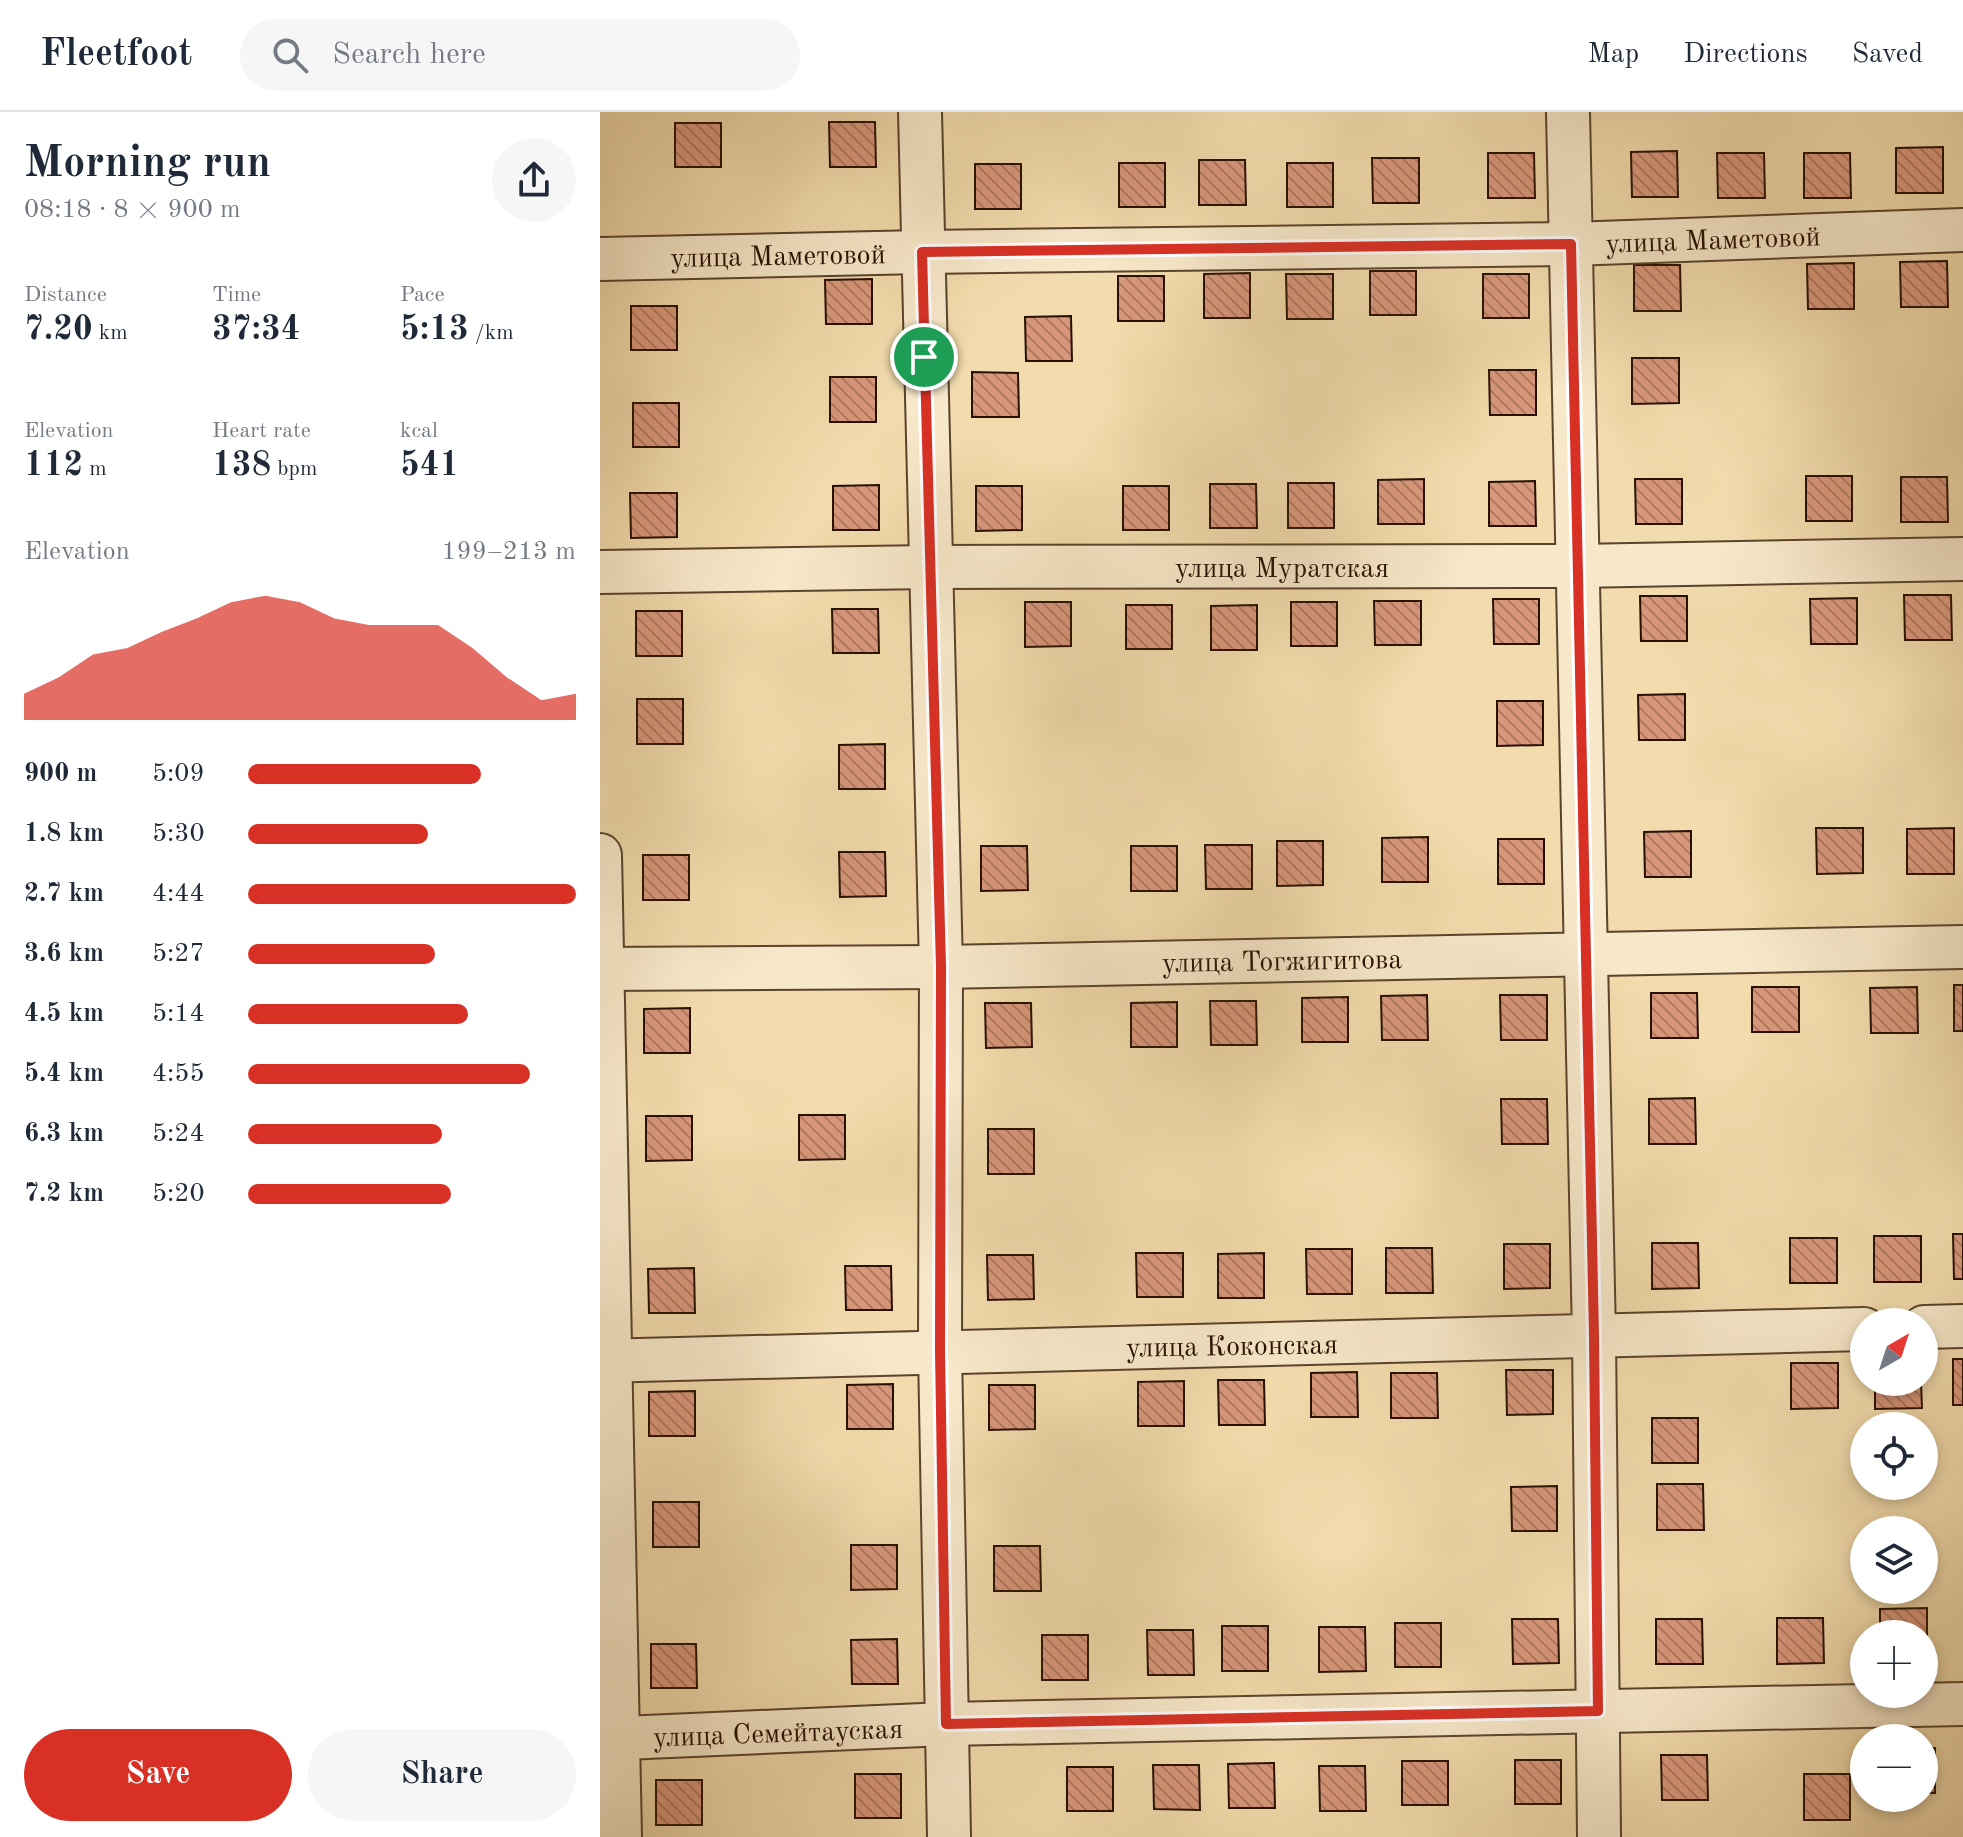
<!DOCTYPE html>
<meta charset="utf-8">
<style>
:root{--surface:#fff;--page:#f6f6f7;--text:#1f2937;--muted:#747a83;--line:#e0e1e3;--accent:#d93025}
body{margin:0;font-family:"Old Standard TT",serif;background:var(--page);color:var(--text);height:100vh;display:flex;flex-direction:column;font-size:30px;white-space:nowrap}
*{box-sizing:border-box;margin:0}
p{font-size:26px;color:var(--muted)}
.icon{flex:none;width:44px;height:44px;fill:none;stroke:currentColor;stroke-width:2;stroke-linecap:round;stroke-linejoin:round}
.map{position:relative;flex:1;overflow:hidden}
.drawer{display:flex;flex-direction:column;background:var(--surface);width:600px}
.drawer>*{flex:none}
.needle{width:52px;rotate:39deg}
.tools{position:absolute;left:1250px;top:1196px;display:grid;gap:16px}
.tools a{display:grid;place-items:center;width:88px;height:88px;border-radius:50%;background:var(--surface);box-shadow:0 4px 12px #0003;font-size:40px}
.pin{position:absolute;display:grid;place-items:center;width:68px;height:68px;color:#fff;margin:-34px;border:4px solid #fff;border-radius:50%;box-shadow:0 2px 8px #0007}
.round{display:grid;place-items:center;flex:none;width:84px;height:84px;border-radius:42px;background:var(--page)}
.head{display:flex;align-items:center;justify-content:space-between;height:136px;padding:0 24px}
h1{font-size:44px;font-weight:600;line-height:60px}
.metrics{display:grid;grid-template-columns:repeat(3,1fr);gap:12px;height:136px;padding:8px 24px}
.metrics div{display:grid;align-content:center}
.metrics b{font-size:34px;font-weight:600}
.metrics small{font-size:22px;font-weight:400}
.metrics p{font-size:22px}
.chart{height:224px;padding:16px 24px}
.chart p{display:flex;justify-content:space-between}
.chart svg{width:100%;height:144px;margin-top:8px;fill:var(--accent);opacity:.7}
.action{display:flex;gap:16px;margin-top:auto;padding:16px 24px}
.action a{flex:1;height:92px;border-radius:48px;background:var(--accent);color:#fff;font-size:32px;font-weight:600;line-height:92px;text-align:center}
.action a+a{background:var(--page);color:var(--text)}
ul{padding:0 24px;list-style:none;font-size:26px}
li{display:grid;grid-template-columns:128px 96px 1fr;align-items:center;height:60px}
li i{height:20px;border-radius:10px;background:var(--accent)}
header{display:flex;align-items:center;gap:48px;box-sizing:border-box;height:112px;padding:0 40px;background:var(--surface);border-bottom:2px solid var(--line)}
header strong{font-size:38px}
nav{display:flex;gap:44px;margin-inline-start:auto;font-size:28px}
.search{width:560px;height:72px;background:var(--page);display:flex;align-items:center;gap:20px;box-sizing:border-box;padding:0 28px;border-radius:44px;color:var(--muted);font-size:30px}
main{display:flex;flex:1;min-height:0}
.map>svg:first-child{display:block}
.building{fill:url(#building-back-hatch);stroke:#281003;stroke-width:2}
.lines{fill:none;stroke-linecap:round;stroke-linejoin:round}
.minor-casing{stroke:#5a432d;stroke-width:46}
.minor{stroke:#f7e8c9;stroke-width:42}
.route-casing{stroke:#fff;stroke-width:16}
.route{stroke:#d93025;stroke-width:10}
.labels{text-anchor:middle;stroke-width:6;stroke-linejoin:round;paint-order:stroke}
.street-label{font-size:28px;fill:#281003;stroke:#f7e8c9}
</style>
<header>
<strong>Fleetfoot</strong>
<div class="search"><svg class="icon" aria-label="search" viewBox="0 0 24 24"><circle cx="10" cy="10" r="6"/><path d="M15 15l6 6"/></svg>Search here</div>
<nav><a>Map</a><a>Directions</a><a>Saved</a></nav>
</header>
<main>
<section class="drawer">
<div class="head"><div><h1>Morning run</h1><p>08:18 · 8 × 900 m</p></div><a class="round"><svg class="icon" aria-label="share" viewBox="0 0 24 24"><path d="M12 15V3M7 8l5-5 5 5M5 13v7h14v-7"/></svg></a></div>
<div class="metrics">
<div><p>Distance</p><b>7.20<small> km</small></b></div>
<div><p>Time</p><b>37:34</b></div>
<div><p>Pace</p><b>5:13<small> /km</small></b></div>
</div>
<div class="metrics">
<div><p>Elevation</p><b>112<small> m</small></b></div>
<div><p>Heart rate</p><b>138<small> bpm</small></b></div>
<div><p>kcal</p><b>541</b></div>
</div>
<div class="chart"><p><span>Elevation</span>199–213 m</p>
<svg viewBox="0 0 160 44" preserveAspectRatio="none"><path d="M0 44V36L10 31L20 24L30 22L40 17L50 13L60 8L70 6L80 8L90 13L100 15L110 15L120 15L130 22L140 31L150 38L160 36V44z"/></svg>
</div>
<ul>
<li><b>900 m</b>5:09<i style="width:71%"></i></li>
<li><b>1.8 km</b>5:30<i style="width:55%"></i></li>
<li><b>2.7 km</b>4:44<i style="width:100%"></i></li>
<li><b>3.6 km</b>5:27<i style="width:57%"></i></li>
<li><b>4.5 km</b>5:14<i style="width:67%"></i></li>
<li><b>5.4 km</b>4:55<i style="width:86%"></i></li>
<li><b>6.3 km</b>5:24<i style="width:59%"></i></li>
<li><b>7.2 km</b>5:20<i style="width:62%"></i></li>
</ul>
<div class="action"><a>Save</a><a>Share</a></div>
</section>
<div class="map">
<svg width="1363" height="1725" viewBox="0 0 1363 1725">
<defs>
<pattern id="building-back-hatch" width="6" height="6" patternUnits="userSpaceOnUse" patternTransform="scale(2)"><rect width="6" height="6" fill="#d8977b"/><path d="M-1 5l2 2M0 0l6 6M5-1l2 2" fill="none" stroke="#af7a63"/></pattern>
</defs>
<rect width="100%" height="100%" fill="#f2dbac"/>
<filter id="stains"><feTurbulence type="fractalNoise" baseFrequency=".0025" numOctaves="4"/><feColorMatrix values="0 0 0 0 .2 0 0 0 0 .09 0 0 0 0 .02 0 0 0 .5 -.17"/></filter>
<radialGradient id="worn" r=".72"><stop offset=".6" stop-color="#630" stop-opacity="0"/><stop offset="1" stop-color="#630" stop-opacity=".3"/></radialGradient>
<g class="building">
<polygon points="229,10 275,10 276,55 230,55"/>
<rect x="75" y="11" width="46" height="44"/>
<polygon points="1343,35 1343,81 1296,81 1296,36"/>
<polygon points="1077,39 1078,85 1032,85 1031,40"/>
<polygon points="888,41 934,41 935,86 888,86"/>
<polygon points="1117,41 1164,41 1165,86 1118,86"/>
<polygon points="1204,41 1250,41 1251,86 1204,86"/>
<polygon points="772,46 819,46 819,91 773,91"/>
<polygon points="599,48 645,48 646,93 599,93"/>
<rect x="519" y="51" width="46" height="44"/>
<rect x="687" y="51" width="46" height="44"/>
<rect x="375" y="52" width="46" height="45"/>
<polygon points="1347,149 1348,195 1301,195 1300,150"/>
<polygon points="1254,151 1254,197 1208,197 1207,152"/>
<polygon points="1034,153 1080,153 1081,199 1034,199"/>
<rect x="770" y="159" width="46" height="44"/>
<polygon points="650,161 650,206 604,206 604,162"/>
<polygon points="686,162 733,162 733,207 687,207"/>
<rect x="883" y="162" width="46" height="44"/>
<rect x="518" y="164" width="46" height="45"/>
<polygon points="272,167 272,212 226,212 225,168"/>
<rect x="31" y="194" width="46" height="44"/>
<polygon points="471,204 472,249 426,249 425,205"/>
<polygon points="1032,246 1079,246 1079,291 1032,292"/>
<polygon points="889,258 936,258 936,303 890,303"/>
<polygon points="372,260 418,261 419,305 372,305"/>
<rect x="230" y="265" width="46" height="45"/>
<rect x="33" y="291" width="46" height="44"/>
<rect x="1206" y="364" width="46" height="45"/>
<polygon points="1301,365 1347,365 1348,410 1301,410"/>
<polygon points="824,367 824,412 778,412 778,368"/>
<polygon points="1035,367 1082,367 1082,412 1036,412"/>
<polygon points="935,369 936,414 889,414 889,370"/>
<rect x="688" y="371" width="46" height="45"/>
<polygon points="610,372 656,372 657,416 610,416"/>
<polygon points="279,373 279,418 233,418 233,374"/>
<polygon points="376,374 422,374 422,418 376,419"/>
<rect x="523" y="374" width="46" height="44"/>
<polygon points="30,381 77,381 77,425 31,426"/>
<polygon points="1304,483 1351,483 1352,528 1305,528"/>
<polygon points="1040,484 1087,484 1087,529 1041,529"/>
<polygon points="1257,486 1257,532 1211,532 1210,487"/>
<polygon points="893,487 939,487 939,532 894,532"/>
<polygon points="774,489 821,489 821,533 775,533"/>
<polygon points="425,490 471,490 471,534 425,535"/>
<rect x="691" y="490" width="46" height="44"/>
<rect x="526" y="493" width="46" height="44"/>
<polygon points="657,493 657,538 611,538 611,494"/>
<polygon points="232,497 278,497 279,541 233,541"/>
<rect x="36" y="499" width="46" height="45"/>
<polygon points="1085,582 1085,628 1039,628 1038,583"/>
<rect x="37" y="587" width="46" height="45"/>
<polygon points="897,589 943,589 943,633 897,634"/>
<polygon points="285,632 285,677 239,677 239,633"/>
<polygon points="1216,716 1263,716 1263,761 1217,762"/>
<polygon points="1354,716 1354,762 1307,762 1307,717"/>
<polygon points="1091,719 1091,765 1045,765 1044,720"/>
<polygon points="828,725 828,770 782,770 782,726"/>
<rect x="898" y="727" width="46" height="45"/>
<polygon points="677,729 723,729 723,773 677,774"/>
<polygon points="605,733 652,733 652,777 606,777"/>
<polygon points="381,734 427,734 428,778 381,779"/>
<rect x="531" y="734" width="46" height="45"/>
<polygon points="239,740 285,740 286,784 240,785"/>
<rect x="43" y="743" width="46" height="45"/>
<rect x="1354" y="873" width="9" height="46"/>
<rect x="1152" y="875" width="47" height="45"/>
<polygon points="1317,875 1318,921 1271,921 1270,876"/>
<polygon points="1051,881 1097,881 1098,926 1051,926"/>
<polygon points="827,883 828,928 782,928 781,884"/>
<polygon points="900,883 947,883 947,928 901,928"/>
<polygon points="748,885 748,930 702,930 702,886"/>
<polygon points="610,889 656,889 657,933 611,933"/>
<polygon points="577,890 577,935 531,935 531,891"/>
<polygon points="385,891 431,891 432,935 386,936"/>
<polygon points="90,896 90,941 44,941 44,897"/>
<polygon points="1095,986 1096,1032 1049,1032 1049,987"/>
<polygon points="901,987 947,987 948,1032 902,1032"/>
<polygon points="199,1003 245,1003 245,1047 199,1048"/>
<polygon points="46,1004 92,1004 92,1048 46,1049"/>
<rect x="388" y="1017" width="46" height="45"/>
<polygon points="1353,1122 1363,1122 1363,1167 1354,1167"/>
<rect x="1274" y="1124" width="47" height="46"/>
<rect x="1190" y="1126" width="47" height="45"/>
<polygon points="1052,1131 1098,1131 1099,1176 1052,1177"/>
<polygon points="904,1132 950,1132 950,1176 904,1177"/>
<polygon points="786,1136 832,1136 833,1181 786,1181"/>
<polygon points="706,1137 752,1137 752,1182 707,1182"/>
<polygon points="536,1141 583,1141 583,1185 537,1185"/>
<polygon points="664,1141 664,1186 618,1186 618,1142"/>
<polygon points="387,1143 433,1143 434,1187 388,1188"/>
<polygon points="245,1154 291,1154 292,1198 246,1198"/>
<polygon points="94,1156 95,1201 49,1201 48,1157"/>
<rect x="1353" y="1247" width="10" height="46"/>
<polygon points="1191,1251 1238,1251 1238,1296 1191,1297"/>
<polygon points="906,1258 953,1258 953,1302 907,1303"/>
<polygon points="757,1260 758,1305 711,1305 711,1261"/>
<polygon points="791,1261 837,1261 838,1306 791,1306"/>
<polygon points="618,1268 664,1268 665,1313 619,1313"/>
<polygon points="584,1269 584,1314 538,1314 538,1270"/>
<polygon points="1275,1270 1321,1270 1322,1296 1275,1297"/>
<polygon points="293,1272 293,1317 247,1317 247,1273"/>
<polygon points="389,1273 435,1273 435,1317 389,1318"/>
<polygon points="95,1279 95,1324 49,1324 49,1280"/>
<rect x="1052" y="1306" width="46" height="45"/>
<polygon points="1057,1372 1103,1372 1104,1418 1057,1418"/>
<polygon points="957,1374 957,1419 912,1419 911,1375"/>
<rect x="53" y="1390" width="46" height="45"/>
<polygon points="251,1433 297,1433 297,1477 251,1478"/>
<polygon points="394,1434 440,1434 441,1479 394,1479"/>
<polygon points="1327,1496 1327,1541 1324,1541 1324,1522 1280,1522 1280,1497"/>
<polygon points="1177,1506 1223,1506 1224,1551 1177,1552"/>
<polygon points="912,1507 958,1507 959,1551 913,1552"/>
<polygon points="1056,1507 1102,1507 1103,1552 1056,1552"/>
<rect x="795" y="1511" width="46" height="44"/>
<rect x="622" y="1514" width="46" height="45"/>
<polygon points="719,1515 765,1515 766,1559 719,1560"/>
<polygon points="547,1518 593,1518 594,1563 548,1563"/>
<rect x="442" y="1523" width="46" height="45"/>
<polygon points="297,1527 298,1572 252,1572 251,1528"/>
<polygon points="51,1532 96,1532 97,1576 51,1576"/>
<rect x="1324" y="1636" width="11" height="45"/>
<polygon points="1061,1643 1107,1643 1108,1688 1062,1688"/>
<rect x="915" y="1648" width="46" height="44"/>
<rect x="802" y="1649" width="46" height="44"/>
<polygon points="674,1651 675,1696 629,1696 628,1652"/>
<polygon points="553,1653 599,1653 600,1698 554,1697"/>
<polygon points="719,1654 765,1654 766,1699 720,1699"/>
<rect x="467" y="1655" width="46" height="44"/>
<rect x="255" y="1662" width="46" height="44"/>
<rect x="1204" y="1662" width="46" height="46"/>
<rect x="56" y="1668" width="46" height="45"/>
</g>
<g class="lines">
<defs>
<g id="minor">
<polyline points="320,0 341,855 340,1239 349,1725"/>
<polyline points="968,0 994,1224 999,1725"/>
<polyline points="0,147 322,140 971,132 1363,118"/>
<polyline points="0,460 330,455 977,454 1363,447"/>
<polyline points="0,743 20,1725"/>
<polyline points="0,857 341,855 1363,835"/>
<polyline points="1324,1215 1363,1214"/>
<polyline points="0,1249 1264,1217"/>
<polyline points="0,1627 346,1612 1363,1592"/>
</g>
</defs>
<use href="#minor" class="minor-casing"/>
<use href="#minor" class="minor"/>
</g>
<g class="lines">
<defs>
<polygon id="route" points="971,132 994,1224 998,1599 346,1612 340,1239 341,855 322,140"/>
</defs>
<use href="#route" class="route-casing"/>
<use href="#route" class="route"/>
</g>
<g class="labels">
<g class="street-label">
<text transform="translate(1113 127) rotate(-2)" y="10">улица Маметовой</text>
<text transform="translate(178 143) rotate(-1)" y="10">улица Маметовой</text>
<text x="682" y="465">улица Муратская</text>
<text transform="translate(682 848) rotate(-1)" y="10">улица Тогжигитова</text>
<text transform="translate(632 1233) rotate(-1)" y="10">улица Коконская</text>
<text transform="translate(178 1620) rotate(-2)" y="10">улица Семейтауская</text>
</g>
</g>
<rect width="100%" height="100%" filter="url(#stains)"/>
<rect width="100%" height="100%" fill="url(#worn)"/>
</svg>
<div class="tools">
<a><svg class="needle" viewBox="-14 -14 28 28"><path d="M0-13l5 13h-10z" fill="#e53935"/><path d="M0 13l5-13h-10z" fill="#747a83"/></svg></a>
<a><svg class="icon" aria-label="locate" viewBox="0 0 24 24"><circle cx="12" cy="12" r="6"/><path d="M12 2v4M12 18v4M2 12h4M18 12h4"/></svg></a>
<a><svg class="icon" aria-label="layers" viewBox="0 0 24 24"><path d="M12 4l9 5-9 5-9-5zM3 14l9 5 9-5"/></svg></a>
<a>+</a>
<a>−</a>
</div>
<div class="pin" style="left:324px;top:245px;background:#1e9e55"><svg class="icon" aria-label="arrive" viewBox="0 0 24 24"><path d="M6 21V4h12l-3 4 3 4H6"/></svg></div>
</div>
</main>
